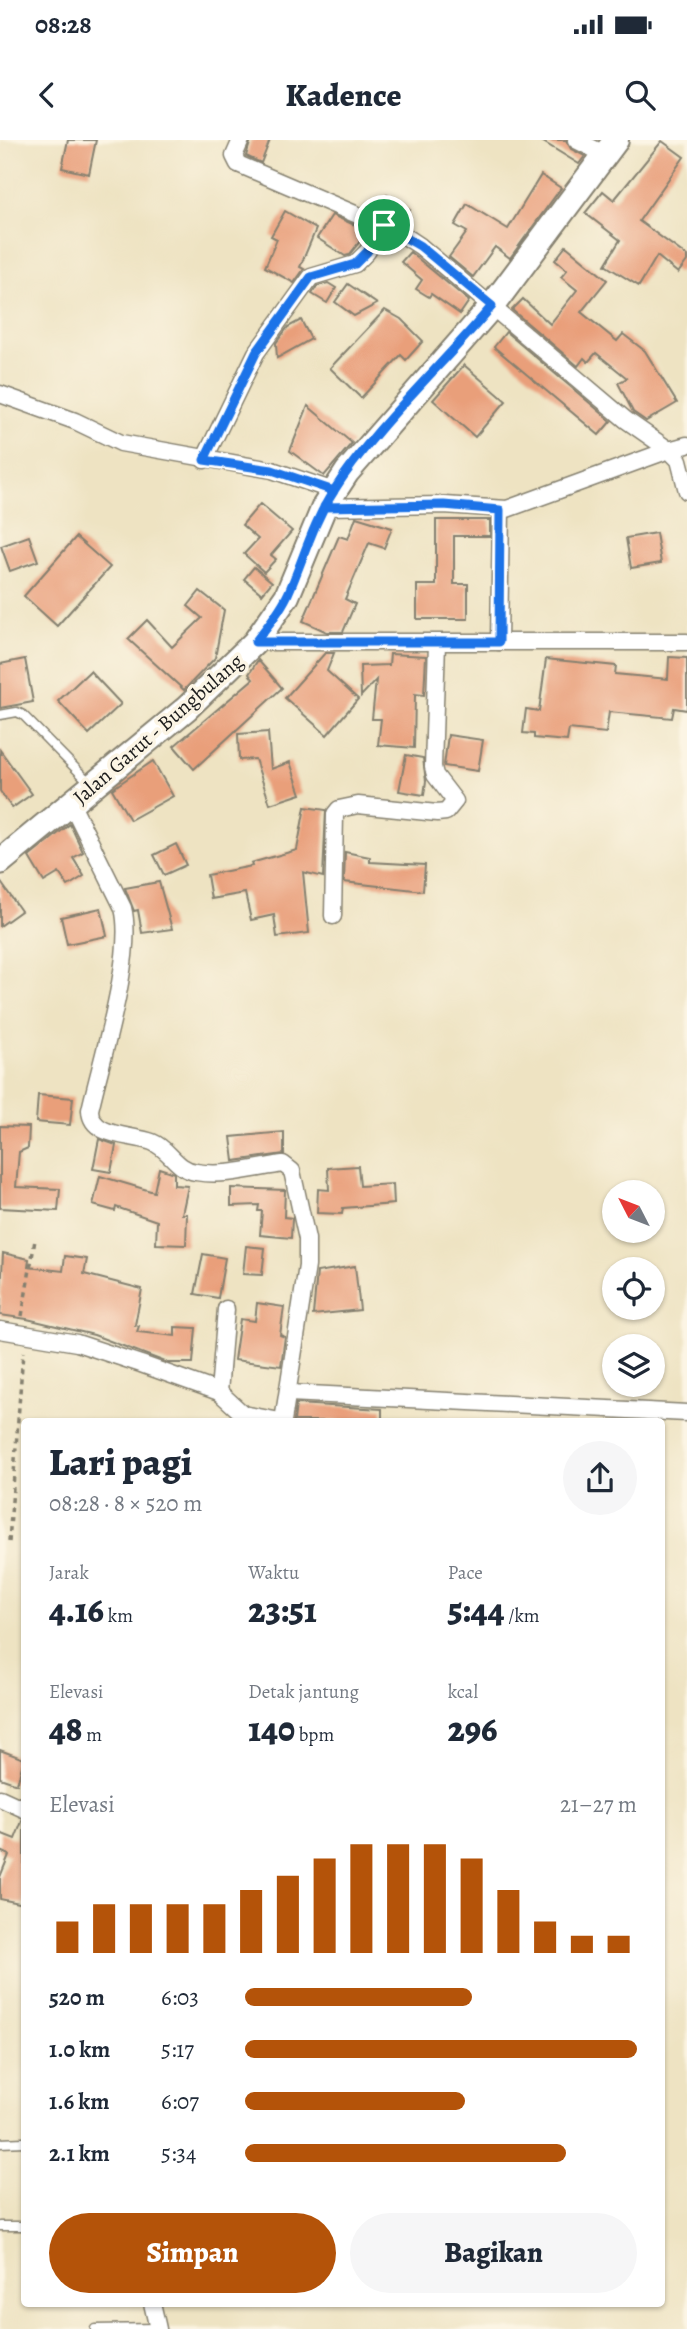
<!DOCTYPE html>
<html lang="id">
<meta charset="utf-8">
<style>
:root{--surface:#fff;--page:#f6f6f7;--text:#1f2937;--muted:#747a83;--accent:#b45309}
body{margin:0;font-family:Alegreya,serif;background:var(--page);color:var(--text);height:100vh;display:flex;flex-direction:column;font-size:26px;white-space:nowrap}
*{box-sizing:border-box;margin:0}
p{font-size:23px;color:var(--muted)}
.icon{flex:none;width:38px;height:38px;fill:none;stroke:currentColor;stroke-width:2;stroke-linecap:round;stroke-linejoin:round}
.map{position:relative;flex:1;overflow:hidden}
.drawer{position:absolute;left:21px;top:1278px;width:644px;height:889px;display:flex;flex-direction:column;background:var(--surface);border-radius:7px;box-shadow:0 2px 5px #0004}
.drawer>*{flex:none}
.needle{width:46px;rotate:312deg}
.fabs{position:absolute;left:602px;top:1040px;display:grid;gap:14px}
.fabs a{display:grid;place-items:center;width:63px;height:63px;border-radius:50%;background:var(--surface);box-shadow:0 2px 5px #0004;font-size:35px}
.pin{position:absolute;display:grid;place-items:center;width:60px;height:60px;color:#fff;margin:-30px;border:4px solid #fff;border-radius:50%;box-shadow:0 2px 7px #0007}
.round{display:grid;place-items:center;flex:none;width:74px;height:74px;border-radius:37px;background:var(--page)}
.overview{display:flex;align-items:center;justify-content:space-between;height:119px;padding:0 28px}
h1{font-size:38px;font-weight:800;line-height:52px}
.stats{display:grid;grid-template-columns:repeat(3,1fr);gap:10px;height:119px;padding:7px 28px}
.stats div{display:grid;align-content:center}
.stats b{font-size:35px;font-weight:800}
.stats small{font-size:19px;font-weight:400}
.stats p{font-size:19px}
.chart{height:196px;padding:14px 28px}
.chart p{display:flex;justify-content:space-between}
.chart svg{width:100%;height:126px;margin-top:7px;stroke:var(--accent);stroke-width:6}
.action{display:flex;gap:14px;margin-top:auto;padding:14px 28px}
.action a{flex:1;height:80px;border-radius:42px;background:var(--accent);color:#fff;font-size:28px;font-weight:800;line-height:80px;text-align:center}
.action a+a{background:var(--page);color:var(--text)}
ul{padding:0 28px;list-style:none;font-size:23px}
li{display:grid;grid-template-columns:112px 84px 1fr;align-items:center;height:52px}
li i{height:18px;border-radius:9px;background:var(--accent)}
.status{display:flex;justify-content:space-between;align-items:center;height:49px;padding:0 35px;background:var(--surface);direction:ltr}
.status svg{height:19px;fill:currentColor}
header{display:flex;justify-content:space-between;align-items:center;height:91px;padding:0 28px;background:var(--surface);font-size:32px;font-weight:800}
.map>svg:first-child{display:block}
.building{fill:#e99f7a}
.lines{fill:none;stroke-linecap:round;stroke-linejoin:round}
.service-casing{stroke:#85806f;stroke-width:11}
.minor-casing{stroke:#85806f;stroke-width:19}
.primary-casing{stroke:#85806f;stroke-width:28}
.path{stroke:#85806f;stroke-width:3.5;stroke-dasharray:5 5;stroke-linecap:butt}
.service{stroke:#fff;stroke-width:8}
.minor{stroke:#fff;stroke-width:16}
.primary{stroke:#fff;stroke-width:24}
.route-casing{stroke:#fff;stroke-width:14}
.route{stroke:#1a73e8;stroke-width:9}
.labels{text-anchor:middle;stroke-width:7;stroke-linejoin:round;paint-order:stroke}
.street-label{font-size:21px;fill:#1c1c1c;stroke:#fcf5e5}
</style>
<div class="status"><b>08:28</b><svg viewBox="0 0 49 12"><path d="M0 12V9h3v3zM5 12V6h3v6zM10 12V3h3v9zM15 12V0h3v12zM26 1h20v11H26zM47 4h2v5h-2z"/></svg></div>
<header><svg class="icon" aria-label="back" viewBox="0 0 24 24"><path d="M15 5l-7 7 7 7"/></svg>Kadence<svg class="icon" aria-label="search" viewBox="0 0 24 24"><circle cx="10" cy="10" r="6"/><path d="M15 15l6 6"/></svg></header>
<div class="map">
<svg width="687" height="2189" viewBox="0 0 687 2189">
<rect width="100%" height="100%" fill="#fcf5e5"/>
<filter id="ink" filterUnits="userSpaceOnUse"><feTurbulence type="fractalNoise" baseFrequency=".0143" numOctaves="2"/><feDisplacementMap in="SourceGraphic" scale="14" xChannelSelector="R" yChannelSelector="G"/><feConvolveMatrix kernelMatrix="1 2 1 2 8 2 1 2 1" color-interpolation-filters="sRGB"/></filter>
<filter id="wash" filterUnits="userSpaceOnUse"><feTurbulence type="fractalNoise" baseFrequency=".00686" numOctaves="4" result="noise"/><feDisplacementMap in="SourceGraphic" scale="28" xChannelSelector="R" yChannelSelector="G"/><feGaussianBlur stdDeviation="1.57" result="paint"/><feColorMatrix in="noise" values="0 0 0 0 0 0 0 0 0 0 0 0 0 0 0 0 0 1.4 0 .05"/><feComposite in="paint" operator="in"/></filter>
<g filter="url(#wash)">
<rect width="100%" height="100%" fill="#eee3c2"/>
<g id="blocks">
<g class="building">
<polygon points="68,0 96,0 89,34 62,28"/>
<polygon points="251,0 270,0 261,23 246,16"/>
<polygon points="540,0 566,0 571,9 585,16 579,24"/>
<polygon points="662,1 684,17 639,81 687,116 687,121 678,133 657,116 639,146 605,125 620,100 585,73 603,51 614,60"/>
<polygon points="541,35 561,48 510,118 495,107 473,137 449,117 467,92 455,85 467,64 508,89"/>
<polygon points="387,55 410,70 402,83 376,71"/>
<polygon points="285,71 316,89 300,127 304,129 294,143 265,127 277,99 271,96"/>
<polygon points="332,75 368,91 349,115 345,116 317,98"/>
<polygon points="566,106 607,140 581,172 617,201 623,194 645,211 677,263 646,281 633,272 618,243 627,238 596,213 588,222 584,218 578,226 512,170 523,159 550,184 577,150 561,137 567,130 555,120"/>
<polygon points="410,112 469,161 460,174 431,154 429,157 416,149 422,140 401,122"/>
<polygon points="328,143 336,148 327,163 312,154 317,146"/>
<polygon points="348,144 377,164 354,176 335,162"/>
<polygon points="385,170 401,179 423,201 406,220 401,215 361,258 330,228"/>
<polygon points="301,180 311,199 277,218 276,203 288,187"/>
<polygon points="506,192 611,281 599,295 494,207"/>
<polygon points="464,225 506,261 475,297 433,260"/>
<polygon points="308,266 352,303 324,336 290,311"/>
<polygon points="260,364 292,391 271,415 276,419 264,432 244,414 258,399 242,385"/>
<polygon points="356,377 392,388 384,408 369,403 345,459 355,464 343,492 327,492 303,481 339,396 348,399"/>
<polygon points="436,380 490,380 490,396 454,396 454,444 468,444 468,479 417,479 417,445 436,445"/>
<polygon points="656,393 661,423 631,428 626,398"/>
<polygon points="29,396 38,421 10,431 1,406"/>
<polygon points="76,397 110,427 57,486 24,456"/>
<polygon points="254,427 272,442 262,454 244,439"/>
<polygon points="200,451 224,470 215,518 184,550 128,499 147,480 172,507 202,478 188,466"/>
<polygon points="325,513 334,513 327,531 358,559 327,595 285,558"/>
<polygon points="390,514 426,516 424,555 415,554 414,608 378,605 381,579 372,579 376,540 361,556 360,526 389,525"/>
<polygon points="669,517 687,518 687,570 674,568 672,578 609,572 606,593 569,589 567,601 534,598 534,594 523,593 526,569 539,571 546,519 616,526 615,534 668,539"/>
<polygon points="25,519 33,562 0,568 0,524"/>
<polygon points="258,520 282,548 194,629 174,606 253,539 249,534"/>
<polygon points="90,531 121,564 89,594 58,561"/>
<polygon points="268,592 271,629 290,622 301,654 270,664 255,619 239,620 238,594"/>
<polygon points="448,595 483,600 478,631 444,626"/>
<polygon points="0,610 32,654 12,668 0,651"/>
<polygon points="406,615 423,618 426,641 424,655 399,651"/>
<polygon points="153,621 173,656 130,680 112,649"/>
<polygon points="305,667 326,670 323,737 303,732 309,793 277,797 274,775 251,780 245,753 211,759 207,735 252,726 251,723 297,710"/>
<polygon points="70,684 83,712 73,718 84,736 68,746 59,733 44,742 29,717"/>
<polygon points="176,704 186,725 164,735 154,715"/>
<polygon points="345,712 370,717 370,722 425,725 423,751 344,742"/>
<polygon points="0,741 21,771 0,786"/>
<polygon points="159,742 172,789 142,793 138,770 134,771 125,748"/>
<polygon points="101,768 107,796 67,804 61,777"/>
<polygon points="38,955 73,958 70,985 36,982"/>
<polygon points="0,986 29,987 28,1008 19,1012 16,1047 60,1049 58,1071 0,1068"/>
<polygon points="284,992 284,1014 234,1021 231,997"/>
<polygon points="99,999 116,1005 111,1032 93,1029"/>
<polygon points="358,1026 360,1046 393,1044 394,1064 343,1068 342,1074 317,1073 318,1049 329,1050 328,1028"/>
<polygon points="159,1028 174,1033 174,1045 188,1046 182,1074 187,1074 186,1105 156,1104 157,1081 116,1067 115,1071 93,1065 100,1036 154,1052"/>
<polygon points="231,1048 285,1050 284,1077 292,1078 291,1098 260,1095 262,1071 258,1071 259,1065 231,1066"/>
<polygon points="246,1106 265,1108 262,1135 243,1134"/>
<polygon points="3,1113 29,1119 28,1127 63,1131 65,1116 87,1119 84,1134 142,1149 135,1185 139,1186 137,1192 175,1196 175,1187 196,1188 193,1223 168,1223 94,1195 27,1179 0,1175"/>
<polygon points="203,1114 225,1118 218,1158 195,1154"/>
<polygon points="355,1126 360,1170 313,1175 317,1132"/>
<polygon points="257,1163 284,1167 280,1195 285,1197 281,1226 234,1220 240,1179 255,1181"/>
<polygon points="296,1264 382,1269 382,1281 294,1281"/>
<polygon points="0,1610 24,1619 17,1644 0,1638"/>
<polygon points="23,1679 24,1679 24,1764 0,1759 0,1737 9,1715 0,1711 0,1693 15,1699"/>
</g>
</g>
</g>
<g filter="url(#ink)">
<use href="#blocks" fill-opacity="0" stroke="#85806f" stroke-width="2"/>
<g class="lines">
<defs>
<g id="service">
<polyline points="0,575 17,572 23,575 90,643"/>
<polyline points="0,2003 24,2002"/>
<polyline points="0,2086 24,2086"/>
<polyline points="95,2189 157,2188"/>
</g>
<g id="minor">
<polyline points="241,0 234,16 238,24 402,94 420,106 626,280 669,310 687,305"/>
<polyline points="576,0 606,15"/>
<polyline points="0,254 75,281 121,303 272,330 334,351"/>
<polyline points="204,320 256,213 311,137 355,124 367,112 384,85"/>
<polyline points="324,367 444,365 507,369 669,310 679,320 687,351"/>
<polyline points="255,502 687,502"/>
<polyline points="499,502 501,370"/>
<path d="M 72,665 L 123,768 C 135,814 101,920 90,970 C 91,998 132,994 152,1002 C 170,1009 175,1029 196,1032 C 224,1037 255,1028 283,1024 L 292,1031 L 307,1099 L 307,1126 L 283,1281"/>
<polyline points="333,776 335,674 339,669 358,665 437,673 446,672 455,661 435,635 433,627 437,503"/>
<polyline points="0,1190 77,1203 141,1224 219,1252 243,1274 280,1281"/>
<polyline points="219,1252 226,1169"/>
<polyline points="289,1253 687,1273"/>
<polyline points="0,1658 24,1669"/>
<polyline points="152,2163 158,2189"/>
</g>
<polyline id="primary" points="0,722 187,568 255,502 287,456 324,367 347,332 492,166 616,0"/>
</defs>
<use href="#service" class="service-casing"/>
<use href="#minor" class="minor-casing"/>
<use href="#primary" class="primary-casing"/>
<g class="path">
<polyline points="22,1176 35,1100"/>
<polyline points="9,1402 23,1212"/>
</g>
<use href="#service" class="service"/>
<use href="#minor" class="minor"/>
<use href="#primary" class="primary"/>
</g>
</g>
<g class="lines" filter="url(#ink)">
<defs>
<path id="route" d="M 384,85 L 420,106 L 492,166 C 443,225 373,288 333,352 C 313,383 303,420 288,454 C 280,471 267,487 255,502 L 499,502 L 500,370 L 444,365 L 324,367 L 334,351 L 272,330 L 204,320 L 256,213 L 311,137 L 355,124 L 367,112 L 384,85"/>
</defs>
<use href="#route" class="route-casing"/>
<use href="#route" class="route"/>
</g>
<g class="labels">
<g class="street-label">
<text transform="translate(158 589) rotate(-41)" y="7">Jalan Garut - Bungbulang</text>
</g>
</g>
</svg>
<div class="fabs">
<a><svg class="needle" viewBox="-14 -14 28 28"><path d="M0-13l5 13h-10z" fill="#e53935"/><path d="M0 13l5-13h-10z" fill="#747a83"/></svg></a>
<a><svg class="icon" aria-label="locate" viewBox="0 0 24 24"><circle cx="12" cy="12" r="6"/><path d="M12 2v4M12 18v4M2 12h4M18 12h4"/></svg></a>
<a><svg class="icon" aria-label="layers" viewBox="0 0 24 24"><path d="M12 4l9 5-9 5-9-5zM3 14l9 5 9-5"/></svg></a>
</div>
<div class="pin" style="left:384px;top:85px;background:#1e9e55"><svg class="icon" aria-label="arrive" viewBox="0 0 24 24"><path d="M6 21V4h12l-3 4 3 4H6"/></svg></div>
<section class="drawer">
<div class="overview"><div><h1>Lari pagi</h1><p>08:28 · 8 × 520 m</p></div><a class="round"><svg class="icon" aria-label="share" viewBox="0 0 24 24"><path d="M12 15V3M7 8l5-5 5 5M5 13v7h14v-7"/></svg></a></div>
<div class="stats">
<div><p>Jarak</p><b>4.16<small> km</small></b></div>
<div><p>Waktu</p><b>23:51</b></div>
<div><p>Pace</p><b>5:44<small> /km</small></b></div>
</div>
<div class="stats">
<div><p>Elevasi</p><b>48<small> m</small></b></div>
<div><p>Detak jantung</p><b>140<small> bpm</small></b></div>
<div><p>kcal</p><b>296</b></div>
</div>
<div class="chart"><p><span>Elevasi</span>21–27 m</p>
<svg viewBox="0 0 160 44" preserveAspectRatio="none"><path d="M5 44V33M15 44V27M25 44V27M35 44V27M45 44V27M55 44V22M65 44V17M75 44V11M85 44V6M95 44V6M105 44V6M115 44V11M125 44V22M135 44V33M145 44V38M155 44V38"/></svg>
</div>
<ul>
<li><b>520 m</b>6:03<i style="width:58%"></i></li>
<li><b>1.0 km</b>5:17<i style="width:100%"></i></li>
<li><b>1.6 km</b>6:07<i style="width:56%"></i></li>
<li><b>2.1 km</b>5:34<i style="width:82%"></i></li>
</ul>
<div class="action"><a>Simpan</a><a>Bagikan</a></div>
</section>
</div>
